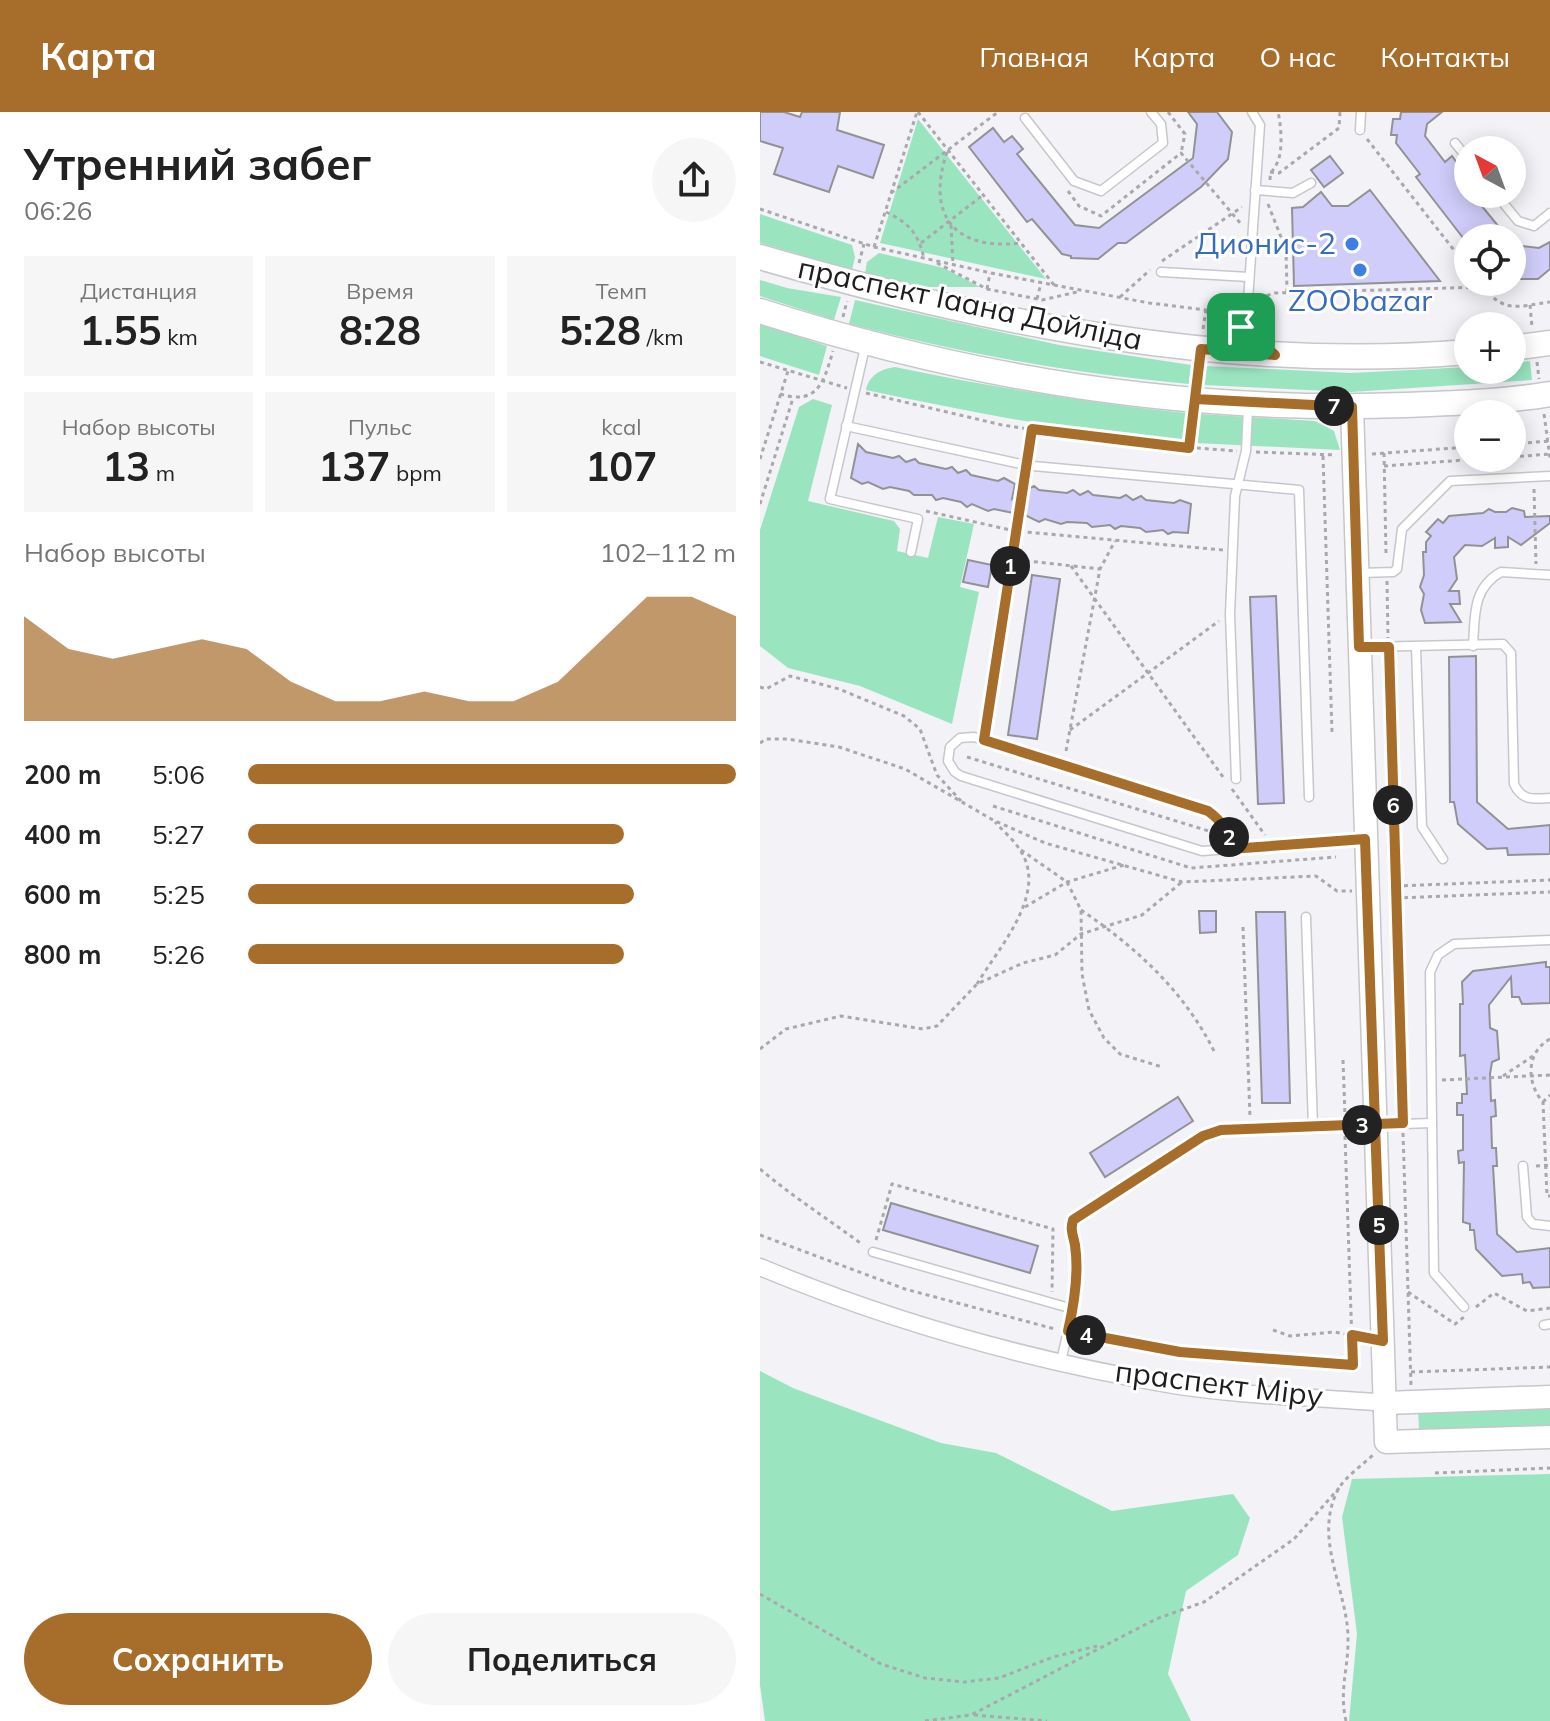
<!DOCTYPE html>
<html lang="ru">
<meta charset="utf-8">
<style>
:root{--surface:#fff;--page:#f6f6f6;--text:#222;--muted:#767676;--accent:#a66d2b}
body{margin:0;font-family:Mulish,sans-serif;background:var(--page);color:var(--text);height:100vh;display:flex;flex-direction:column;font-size:30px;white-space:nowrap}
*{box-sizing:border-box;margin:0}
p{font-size:26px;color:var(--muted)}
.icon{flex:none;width:44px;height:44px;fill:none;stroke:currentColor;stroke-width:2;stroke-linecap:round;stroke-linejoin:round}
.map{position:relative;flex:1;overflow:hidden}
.drawer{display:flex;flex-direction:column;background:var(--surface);width:760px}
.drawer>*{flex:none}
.needle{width:52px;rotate:319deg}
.buttons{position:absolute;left:694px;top:24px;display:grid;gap:16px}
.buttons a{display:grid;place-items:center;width:72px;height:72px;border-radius:50%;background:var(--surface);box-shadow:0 4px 20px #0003;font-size:40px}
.pin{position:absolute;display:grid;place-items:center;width:68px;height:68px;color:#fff;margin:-34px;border-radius:16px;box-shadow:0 4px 12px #0006}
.km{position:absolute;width:40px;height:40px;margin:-20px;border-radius:50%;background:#222;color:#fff;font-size:22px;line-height:40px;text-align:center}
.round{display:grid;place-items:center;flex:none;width:84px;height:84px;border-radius:42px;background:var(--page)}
.summary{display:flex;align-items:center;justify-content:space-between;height:136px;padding:0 24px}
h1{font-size:44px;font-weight:700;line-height:60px}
.stats{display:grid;grid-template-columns:repeat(3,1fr);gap:12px;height:136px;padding:8px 24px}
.stats div{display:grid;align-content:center;border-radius:0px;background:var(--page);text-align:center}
.stats b{font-size:40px;font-weight:700}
.stats small{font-size:22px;font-weight:400}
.stats p{font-size:22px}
.chart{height:224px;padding:16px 24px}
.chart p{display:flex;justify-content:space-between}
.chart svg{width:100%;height:144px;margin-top:8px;fill:var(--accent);opacity:.7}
.primary-button{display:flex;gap:16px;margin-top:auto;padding:16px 24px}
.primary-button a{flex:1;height:92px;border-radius:48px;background:var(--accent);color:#fff;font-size:32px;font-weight:700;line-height:92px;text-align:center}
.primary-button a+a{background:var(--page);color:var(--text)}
ul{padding:0 24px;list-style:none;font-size:26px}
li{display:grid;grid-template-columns:128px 96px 1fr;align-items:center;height:60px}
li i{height:20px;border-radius:10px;background:var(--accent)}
header{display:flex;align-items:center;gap:48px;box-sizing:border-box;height:112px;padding:0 40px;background:var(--accent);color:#fff}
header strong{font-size:38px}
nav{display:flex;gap:44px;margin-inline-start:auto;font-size:28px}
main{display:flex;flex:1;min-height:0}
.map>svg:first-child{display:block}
.green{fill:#9ae5c0}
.building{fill:#d0cdfa;stroke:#929296;stroke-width:2}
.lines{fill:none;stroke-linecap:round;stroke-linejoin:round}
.service-casing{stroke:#c7c7cb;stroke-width:11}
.minor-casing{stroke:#c7c7cb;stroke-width:19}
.tertiary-casing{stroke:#c7c7cb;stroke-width:25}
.secondary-casing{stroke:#c7c7cb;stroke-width:27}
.path{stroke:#a9a9ad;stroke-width:3;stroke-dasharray:4 4;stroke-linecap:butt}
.service{stroke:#fff;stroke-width:8}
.minor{stroke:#fff;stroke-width:16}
.tertiary{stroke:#fff;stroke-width:22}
.secondary{stroke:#fff;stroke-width:24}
.route-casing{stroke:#fff;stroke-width:16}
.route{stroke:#a66d2b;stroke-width:10}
.shop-dot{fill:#3f7fe0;stroke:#fff;stroke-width:3}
.labels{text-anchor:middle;stroke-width:6;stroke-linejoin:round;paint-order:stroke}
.shop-label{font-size:30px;fill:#366cbe;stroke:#fff;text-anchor:end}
.street-label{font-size:30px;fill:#1d1d1f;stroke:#fff}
</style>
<header>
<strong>Карта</strong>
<nav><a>Главная</a><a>Карта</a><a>О нас</a><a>Контакты</a></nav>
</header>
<main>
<section class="drawer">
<div class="summary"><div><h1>Утренний забег</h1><p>06:26</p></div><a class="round"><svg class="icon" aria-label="share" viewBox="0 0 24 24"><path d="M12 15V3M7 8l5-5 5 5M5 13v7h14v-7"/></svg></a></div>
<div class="stats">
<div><p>Дистанция</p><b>1.55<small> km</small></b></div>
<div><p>Время</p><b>8:28</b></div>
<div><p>Темп</p><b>5:28<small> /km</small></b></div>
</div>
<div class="stats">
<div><p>Набор высоты</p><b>13<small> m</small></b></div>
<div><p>Пульс</p><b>137<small> bpm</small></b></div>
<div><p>kcal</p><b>107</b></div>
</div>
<div class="chart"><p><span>Набор высоты</span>102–112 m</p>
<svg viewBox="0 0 160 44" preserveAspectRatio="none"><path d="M0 44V12L10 22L20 25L30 22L40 19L50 22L60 32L70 38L80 38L90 35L100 38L110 38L120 32L130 19L140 6L150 6L160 12V44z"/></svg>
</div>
<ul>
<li><b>200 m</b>5:06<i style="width:100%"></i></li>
<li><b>400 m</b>5:27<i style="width:77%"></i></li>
<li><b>600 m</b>5:25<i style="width:79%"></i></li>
<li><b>800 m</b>5:26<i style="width:77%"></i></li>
</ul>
<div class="primary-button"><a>Сохранить</a><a>Поделиться</a></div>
</section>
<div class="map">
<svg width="790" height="1609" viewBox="0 0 790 1609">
<rect width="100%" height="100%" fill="#f2f2f7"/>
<g class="green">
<polygon points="158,7 286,167 120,131"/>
<polygon points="0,102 92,133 95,145 92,158 0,131"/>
<polygon points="119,141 184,156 220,175 166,175 105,161 107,150"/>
<polygon points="0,168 27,176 81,185 74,208 0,184"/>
<path d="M 95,188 L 299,233 L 431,253 L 429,272 C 313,262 201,241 89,212 Z"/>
<polygon points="0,212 67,234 59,263 0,244"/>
<polygon points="770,249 772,268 591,280 443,273 445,254 591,261 708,255 708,258 752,258 752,251"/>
<path d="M 135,255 C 232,275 328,291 426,301 L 423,330 C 315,321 211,300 106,278 C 109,263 121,257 135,255 Z"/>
<polygon points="53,287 72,293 48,389 134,409 140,417 137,439 168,446 178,405 214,412 200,475 219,480 192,612 100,574 28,556 0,534 0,418 39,295"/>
<polygon points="440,302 555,309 574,319 580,338 436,331"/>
<polygon points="0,1259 33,1276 181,1331 236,1341 352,1399 473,1382 490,1406 478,1443 426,1479 408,1562 431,1609 5,1609 0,1573"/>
<polygon points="790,1296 790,1314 659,1317 658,1299"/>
<polygon points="790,1362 790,1609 589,1609 597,1522 582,1405 592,1367"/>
</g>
<g class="building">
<polygon points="0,0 24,0 40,5 42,0 80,0 77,18 124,33 113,66 78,54 69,80 14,62 23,36 0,29"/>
<polygon points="428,0 457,0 472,20 468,47 441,75 366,131 358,131 338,147 311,146 311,144 302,142 272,107 267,110 209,35 233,16 244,30 252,24 263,37 257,42 315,113 339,116 433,46 437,12"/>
<polygon points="641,0 682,0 667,12 665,24 685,50 692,44 702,58 697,62 708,76 708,82 712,82 748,126 708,126 707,131 656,65 660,62 636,31 637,23 631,23 633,7 640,7"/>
<polygon points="570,44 583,61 564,75 551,58"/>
<polygon points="610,78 680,169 534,174 532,96 543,95 561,80 572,94 588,94"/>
<polygon points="790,130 790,157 778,167 752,167 752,133 779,136"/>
<polygon points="98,332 106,340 133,346 139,344 146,350 155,347 159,351 186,357 192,355 198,361 206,358 211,363 238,369 244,366 255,372 252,387 274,374 279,378 307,381 313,378 320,383 328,379 333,383 360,386 366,383 373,388 381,384 386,388 414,391 420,388 431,392 428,421 413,420 408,422 403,418 386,420 380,416 361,414 355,417 350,413 332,415 327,411 307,410 301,412 285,407 279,410 267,404 234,397 228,399 212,392 207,395 201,390 183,386 176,388 172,383 154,383 149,379 130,375 123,377 108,370 102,372 91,366"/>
<polygon points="752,396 764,399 765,405 790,404 790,411 761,433 748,425 748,435 735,436 735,426 722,434 705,433 694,445 697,467 689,479 699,479 700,492 690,492 701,510 665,511 661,498 664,482 660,475 664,463 663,440 666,440 666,430 671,424 666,420 678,407 683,411 689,404 723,401 729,397 735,400 746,400"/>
<polygon points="208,448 232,453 228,475 203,470"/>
<polygon points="272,463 300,467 277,627 248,623"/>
<polygon points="516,484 524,691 498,692 490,485"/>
<polygon points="716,544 717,690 748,717 790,713 790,742 748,743 747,736 727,737 698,712 694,690 690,690 689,545"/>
<polygon points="439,799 456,799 456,820 440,821"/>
<polygon points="496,800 525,800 530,991 502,991"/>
<polygon points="786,850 786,855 790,855 790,891 762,892 759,885 752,885 751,865 729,893 730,916 737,919 739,947 732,950 730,962 731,989 735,988 736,1004 731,1005 732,1036 736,1036 737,1054 733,1054 737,1122 757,1140 790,1136 790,1175 773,1176 770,1170 763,1171 762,1162 742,1164 716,1137 714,1118 710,1118 710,1112 703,1110 704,1050 699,1051 698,1039 703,1038 703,1003 697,1003 697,991 702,991 702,982 707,982 705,943 700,944 700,892 703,892 702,870 713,859"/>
<polygon points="418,985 433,1009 345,1065 330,1041"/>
<polygon points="131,1091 278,1134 270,1161 123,1118"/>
</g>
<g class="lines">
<defs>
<g id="service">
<polyline points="492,0 500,13 487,203 495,225 505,235"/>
<polyline points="265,6 314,69 341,79 403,31 401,12 391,0"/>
<polyline points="600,18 601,0"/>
<polyline points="695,31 708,47"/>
<polyline points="495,78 533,81 551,71"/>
<polyline points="736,82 758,109 774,114 790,101"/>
<polyline points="401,160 489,165"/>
<polyline points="106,231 70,387 158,407 151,440"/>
<polyline points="463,233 475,224 486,203"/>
<polyline points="86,314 261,352"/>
<polyline points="273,354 539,378 549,685"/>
<polyline points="600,461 633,460 637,457 642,417 690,369 790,364"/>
<path d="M 713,534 C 715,505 712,476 741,460 L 790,463"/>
<path d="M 604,535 L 743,532 L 751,541 L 754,672 C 762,689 773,687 790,686"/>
<polyline points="656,535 662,715 683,747"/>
<polyline points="224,628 250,463"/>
<polyline points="476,667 470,502 475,384 486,339 488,296"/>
<path d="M 470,737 C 468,719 463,710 448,699 L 214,625 L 200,626 L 190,635 L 188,649 L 195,660 L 201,664 L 442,739 C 495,735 547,731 600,727 L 605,727"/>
<polyline points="546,805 553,1015"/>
<polyline points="763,1054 767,1105 773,1112 790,1114"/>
<polyline points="313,1108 443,1024 461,1018 672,1011"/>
<polyline points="113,1140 313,1197 301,1249"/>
<polyline points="704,1195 674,1161 670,860 678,843 694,832 790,828"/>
<polyline points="784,1213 790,1212"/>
</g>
<path id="minor" d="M 0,1155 C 132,1210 272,1249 413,1273 C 482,1284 555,1285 625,1291"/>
<g id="tertiary">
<polyline points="592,295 626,1330 790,1325"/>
<polyline points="625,1291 790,1285"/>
</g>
<g id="secondary">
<path d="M 0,145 C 230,212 468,260 708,240"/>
<path d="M 0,199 C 208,266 426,301 645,293 C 693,291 743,290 790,282"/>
<polyline points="752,236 790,231"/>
</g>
</defs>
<use href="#service" class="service-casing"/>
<use href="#minor" class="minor-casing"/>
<use href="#tertiary" class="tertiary-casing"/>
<use href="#secondary" class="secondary-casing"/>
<g class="path">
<polyline points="158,0 294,173"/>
<polyline points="408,0 425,22 421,41"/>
<polyline points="607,27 708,156"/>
<path d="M 187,40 C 166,102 193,139 261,131"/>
<polyline points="510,60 519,61 579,16 580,0"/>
<path d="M 510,68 C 510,59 515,57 518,49 C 523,36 521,13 518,0"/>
<polyline points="308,79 319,94 341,104 421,41 481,112"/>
<polyline points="131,81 238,0"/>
<polyline points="508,92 526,138 527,180"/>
<polyline points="0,97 114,135 231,161 389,191 455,199 476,193"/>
<path d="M 126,100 C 148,110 159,122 164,147"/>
<polyline points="191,113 193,153"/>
<polyline points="161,131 223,83"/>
<polyline points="114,135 157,0"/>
<polyline points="402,149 482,95"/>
<polyline points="99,151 104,132"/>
<polyline points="177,151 227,177 282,188 317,180"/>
<polyline points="227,177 230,161"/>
<polyline points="360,185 390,158"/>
<path d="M 499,186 L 515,181 L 723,175 C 745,202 759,194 790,190"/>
<polyline points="277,187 281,171"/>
<polyline points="770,193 772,215"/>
<polyline points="83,205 87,189"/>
<polyline points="443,217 446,198"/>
<polyline points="0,250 87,276"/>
<polyline points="777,250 779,267"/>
<polyline points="106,281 242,313 356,330 477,339"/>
<path d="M 20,282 C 58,294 64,269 73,239"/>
<polyline points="784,302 790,346"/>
<polyline points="752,332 790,329"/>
<polyline points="429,336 433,304"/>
<polyline points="496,340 576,343"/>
<polyline points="624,341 626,442"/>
<polyline points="612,342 708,335"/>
<polyline points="563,344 572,620"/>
<polyline points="267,345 272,317"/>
<polyline points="752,345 790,342"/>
<polyline points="0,347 28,259"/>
<polyline points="624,354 731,346"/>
<polyline points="774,377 776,452"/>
<polyline points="0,392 33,286"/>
<polyline points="166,399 255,419 463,438"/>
<polyline points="250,447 340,457"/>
<polyline points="250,452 265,360"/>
<polyline points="311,454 463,665"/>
<polyline points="627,469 628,526"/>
<polyline points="629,545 643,1001"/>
<polyline points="0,575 6,577 30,564 79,577 144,604 160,617 177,663 201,689"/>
<polyline points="310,618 459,509"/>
<polyline points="0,631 6,627 27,627 79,635 145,657 233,708 285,731 422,770 556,764 577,779 592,779"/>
<polyline points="306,639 340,457 355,429"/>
<polyline points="207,645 452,720"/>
<polyline points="472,677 505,723"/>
<polyline points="233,694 431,756 576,745"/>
<polyline points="261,738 307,770 321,798 322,862 329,898 344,926 360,942 402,955"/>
<polyline points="636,774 790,768"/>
<polyline points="636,786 790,780"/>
<polyline points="265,795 307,770 364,753"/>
<path d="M 321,798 C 377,836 425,880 455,941"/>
<polyline points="483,815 490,1005"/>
<path d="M 217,872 C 239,835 289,781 260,738 C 254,728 243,719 235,710"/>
<path d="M 790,927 C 766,940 766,971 783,990 L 787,1084 L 790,1084"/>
<polyline points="0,937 26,917 81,904 163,917 177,914 217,872 263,851 295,843 321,822 382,803 422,770"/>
<polyline points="583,948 585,1004"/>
<polyline points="743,964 773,944"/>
<polyline points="682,968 790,963"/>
<polyline points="783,990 790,983"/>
<polyline points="643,1021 651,1273"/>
<polyline points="585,1024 593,1260"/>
<polyline points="776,1054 790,1053"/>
<path d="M 0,1057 C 33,1085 68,1107 103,1133"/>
<polyline points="310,1118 315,1132 313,1185"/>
<polyline points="0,1123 145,1177 295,1217"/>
<polyline points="116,1128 132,1072 293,1117 292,1180"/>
<polyline points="648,1180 695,1212 704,1205"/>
<polyline points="716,1195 734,1181 767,1199 790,1196"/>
<polyline points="513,1218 530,1224 574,1220 603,1225"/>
<polyline points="319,1221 420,1240 593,1253"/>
<polyline points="651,1260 790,1255"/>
<polyline points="675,1361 790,1356"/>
<polyline points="0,1482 121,1552 165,1566 204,1570 239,1566 293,1545 337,1534"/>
<polyline points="214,1603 287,1609"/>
<polyline points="165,1609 211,1603 396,1507 444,1490 534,1427 579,1376"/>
<path d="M 586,1609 C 579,1579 588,1558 588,1529 C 589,1479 551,1426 579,1376 C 587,1363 604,1352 615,1341"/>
</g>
<use href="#service" class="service"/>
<use href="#minor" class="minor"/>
<use href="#tertiary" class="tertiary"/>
<use href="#secondary" class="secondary"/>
</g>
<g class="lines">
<defs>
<path id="route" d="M 481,215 C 471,230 460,239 441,237 C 437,270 433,303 429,336 L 272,317 L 224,628 L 448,699 C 463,710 468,719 470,737 L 605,727 L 615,1012 L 461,1018 L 443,1024 L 313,1108 C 310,1119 313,1122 315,1133 C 319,1160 314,1193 308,1219 L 420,1240 L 593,1253 L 592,1223 L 623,1229 L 615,1012 L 643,1011 L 629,535 L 599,535 L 592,295 L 435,287 L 441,237 L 515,243 L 495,225 L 487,203 L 481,215"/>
</defs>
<use href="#route" class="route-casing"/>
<use href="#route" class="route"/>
</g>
<g class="shop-dot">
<circle cx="592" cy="132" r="8"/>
<circle cx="600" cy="158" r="8"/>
</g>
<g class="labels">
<g class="shop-label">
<text x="576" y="142">Дионис-2</text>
<text x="600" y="199" text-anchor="middle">ZOObazar</text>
</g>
<g class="street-label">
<text transform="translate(210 192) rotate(12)" y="10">праспект Іаана Дойліда</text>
<text transform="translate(459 1272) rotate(7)" y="10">праспект Міру</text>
</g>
</g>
</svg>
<div class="buttons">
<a><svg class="needle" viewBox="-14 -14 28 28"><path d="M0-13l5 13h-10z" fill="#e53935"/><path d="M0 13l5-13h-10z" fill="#767676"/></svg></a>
<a><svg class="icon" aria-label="locate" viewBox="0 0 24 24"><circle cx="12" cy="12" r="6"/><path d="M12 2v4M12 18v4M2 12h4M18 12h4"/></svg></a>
<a>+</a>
<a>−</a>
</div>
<div class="pin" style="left:481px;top:215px;background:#1e9e55"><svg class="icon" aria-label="arrive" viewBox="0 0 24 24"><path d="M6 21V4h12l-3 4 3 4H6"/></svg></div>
<b class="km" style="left:250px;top:454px">1</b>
<b class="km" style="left:469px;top:725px">2</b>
<b class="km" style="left:602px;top:1013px">3</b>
<b class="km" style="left:326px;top:1223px">4</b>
<b class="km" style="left:619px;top:1113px">5</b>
<b class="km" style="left:633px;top:693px">6</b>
<b class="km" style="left:574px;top:294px">7</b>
</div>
</main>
